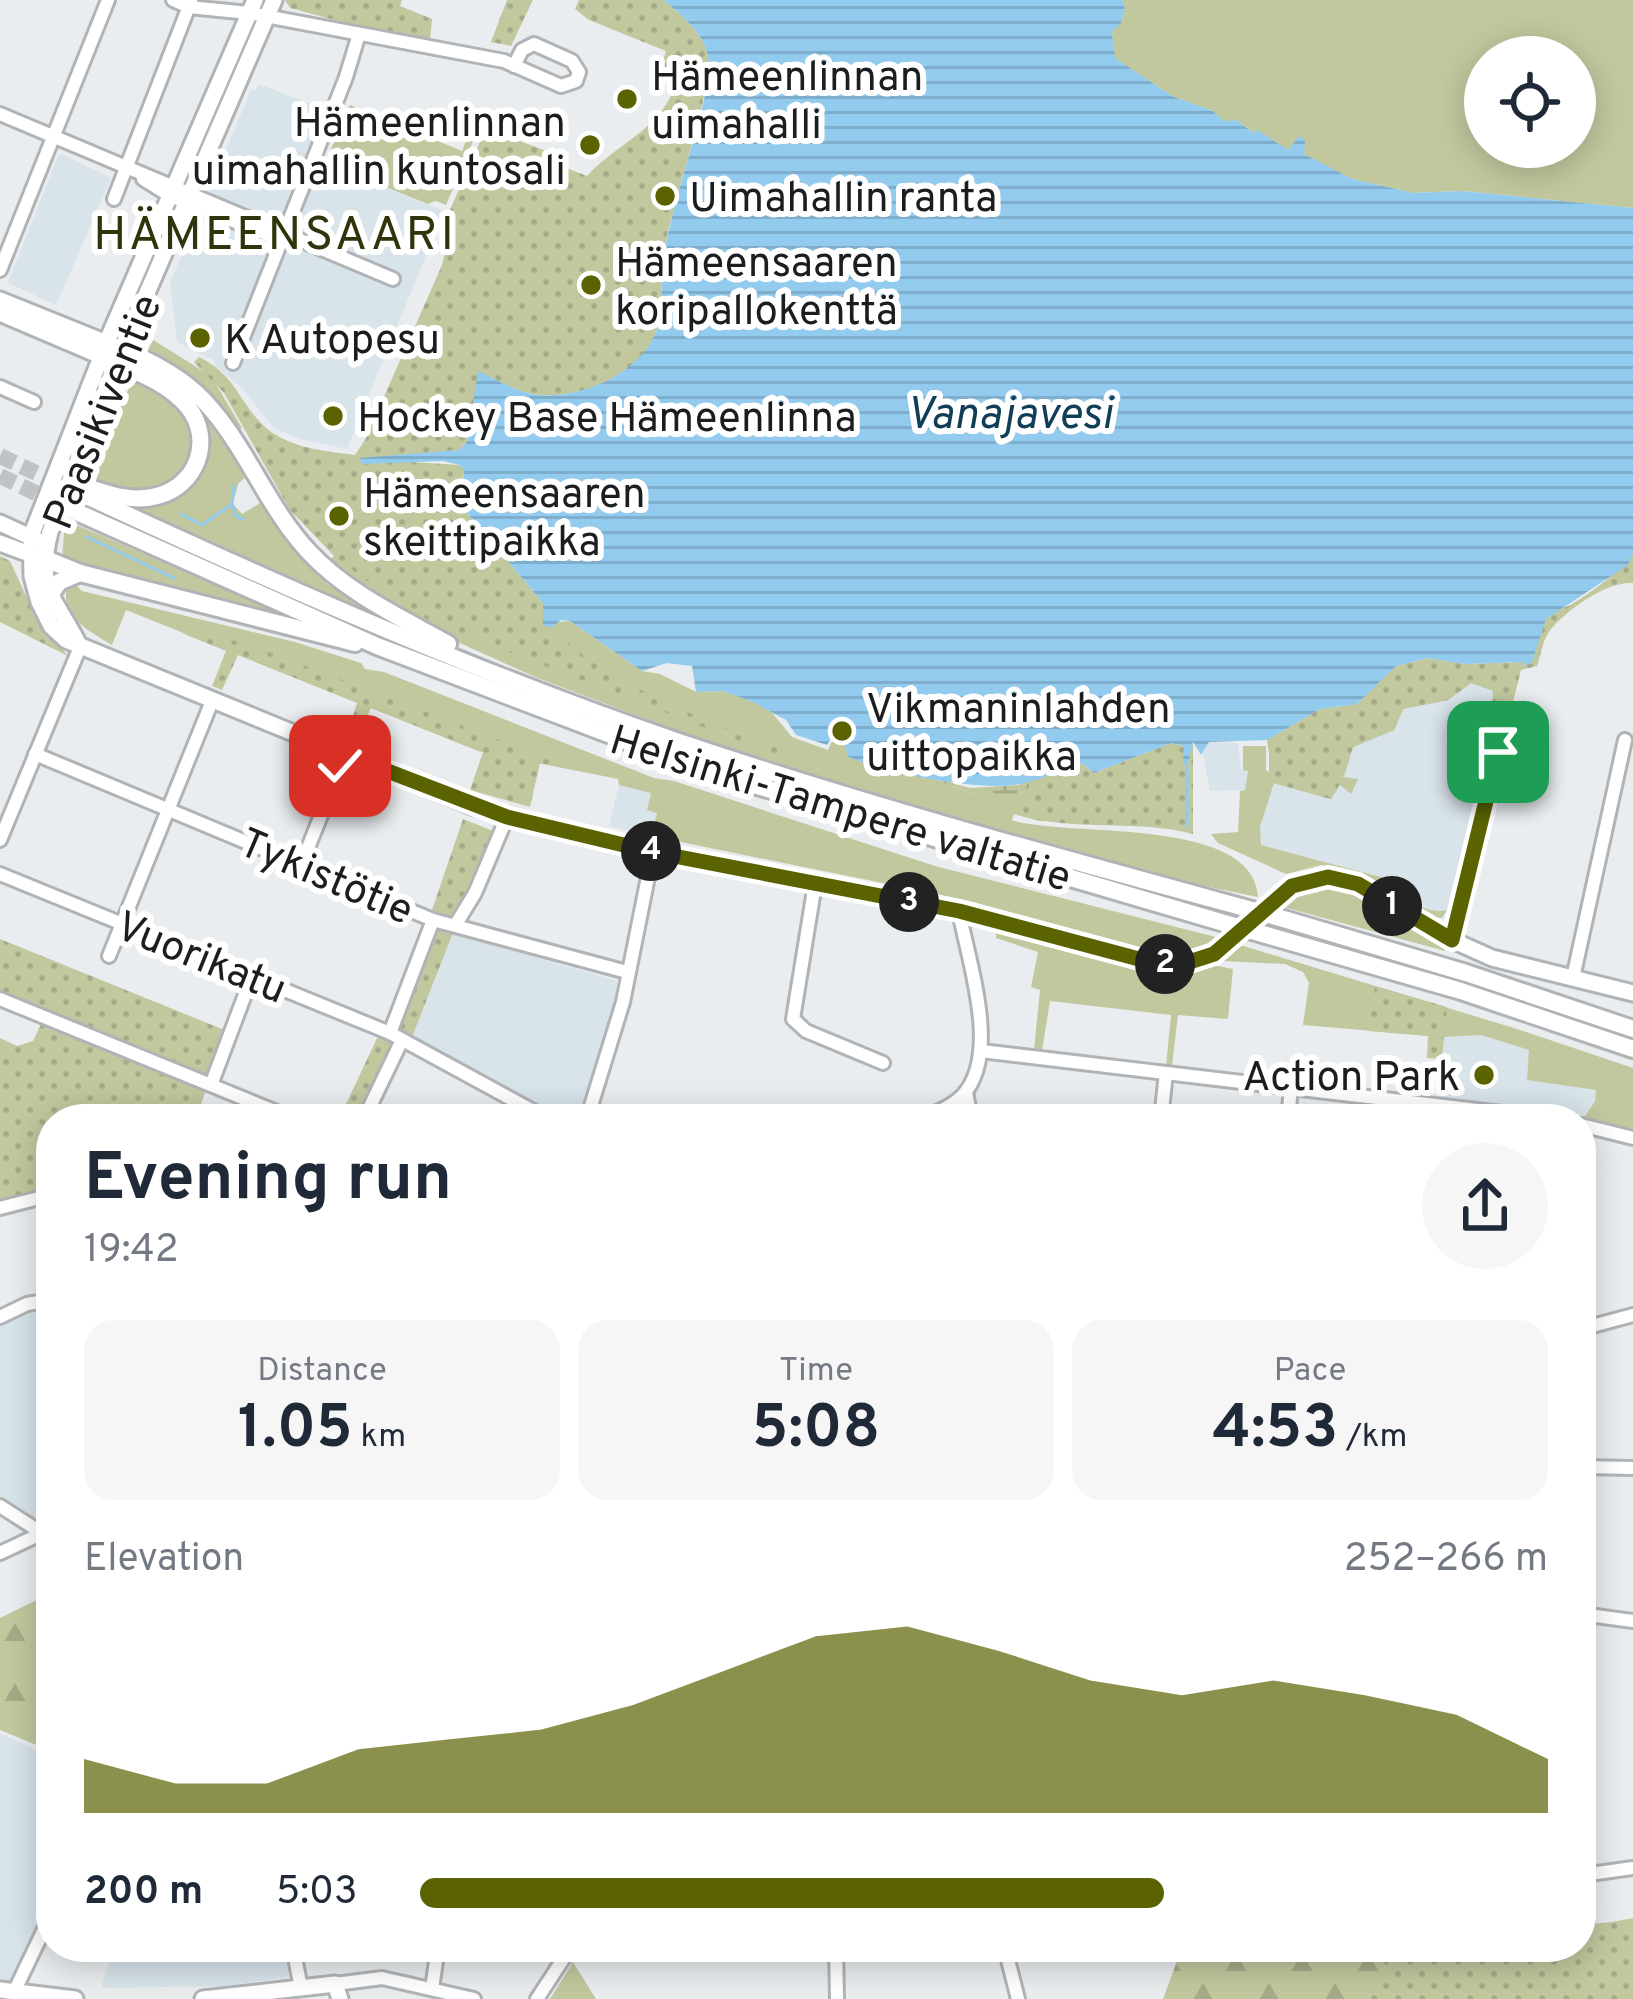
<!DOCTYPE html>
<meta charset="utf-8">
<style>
:root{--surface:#fff;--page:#f6f6f7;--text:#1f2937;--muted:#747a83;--accent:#5b6301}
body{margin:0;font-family:Overpass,sans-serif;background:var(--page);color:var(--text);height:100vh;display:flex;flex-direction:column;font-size:45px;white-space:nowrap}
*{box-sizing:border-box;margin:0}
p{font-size:39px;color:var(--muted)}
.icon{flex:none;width:66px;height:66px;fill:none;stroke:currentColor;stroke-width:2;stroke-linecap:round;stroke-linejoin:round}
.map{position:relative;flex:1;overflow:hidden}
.drawer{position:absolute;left:36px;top:1104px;width:1560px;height:858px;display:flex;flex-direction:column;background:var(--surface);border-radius:48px;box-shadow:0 6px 30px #0003}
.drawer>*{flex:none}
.buttons{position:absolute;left:1464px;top:36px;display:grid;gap:24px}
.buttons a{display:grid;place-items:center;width:132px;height:132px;border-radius:50%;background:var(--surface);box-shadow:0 6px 30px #0003;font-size:60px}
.pin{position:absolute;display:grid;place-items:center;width:102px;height:102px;color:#fff;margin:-51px;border-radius:24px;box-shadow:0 6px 18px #0006}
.km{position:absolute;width:60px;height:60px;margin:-30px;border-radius:50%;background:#222;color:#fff;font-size:33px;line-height:60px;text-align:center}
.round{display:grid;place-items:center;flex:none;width:126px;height:126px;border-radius:63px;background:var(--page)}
.overview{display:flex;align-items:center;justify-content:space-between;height:204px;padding:0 48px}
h1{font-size:66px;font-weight:700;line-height:90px}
.figures{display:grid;grid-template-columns:repeat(3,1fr);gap:18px;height:204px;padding:12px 48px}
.figures div{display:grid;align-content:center;border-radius:30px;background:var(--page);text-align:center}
.figures b{font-size:60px;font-weight:700}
.figures small{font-size:33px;font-weight:400}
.figures p{font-size:33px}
.chart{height:336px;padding:24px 48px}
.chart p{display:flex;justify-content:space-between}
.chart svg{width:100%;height:216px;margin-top:12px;fill:var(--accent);opacity:.7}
ul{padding:0 48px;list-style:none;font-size:39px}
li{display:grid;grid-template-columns:192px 144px 1fr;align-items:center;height:90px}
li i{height:30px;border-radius:15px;background:var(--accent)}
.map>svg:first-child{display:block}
.built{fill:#d8e3ea}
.green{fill:#c1c89e;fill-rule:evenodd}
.forest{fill:url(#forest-firs)}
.wetland{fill:url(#wetland-marsh)}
.park{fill:url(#park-dots)}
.water{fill:url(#water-rules)}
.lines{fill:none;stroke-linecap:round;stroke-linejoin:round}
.stream{stroke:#93cbef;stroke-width:3}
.highway-tunnel{stroke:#c0c3c5;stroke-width:16;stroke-dasharray:16 8;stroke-linecap:butt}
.minor-casing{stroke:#b1b4b7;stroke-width:18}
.major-casing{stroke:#b1b4b7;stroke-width:21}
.highway-casing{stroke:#b1b4b7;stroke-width:22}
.minor{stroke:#fff;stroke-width:12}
.major{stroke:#fff;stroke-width:15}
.highway{stroke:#fff;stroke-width:16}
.highway-bridge-casing{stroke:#b1b4b7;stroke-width:22;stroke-linecap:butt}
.highway-bridge{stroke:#fff;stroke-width:16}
.route-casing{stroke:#fff;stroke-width:24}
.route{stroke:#5b6301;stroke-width:15}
.poi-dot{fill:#5b6301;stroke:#fff;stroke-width:4.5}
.labels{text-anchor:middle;stroke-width:12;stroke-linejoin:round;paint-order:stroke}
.poi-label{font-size:42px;fill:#1c1d1e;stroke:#fff;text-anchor:start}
.street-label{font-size:42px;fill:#1c1d1e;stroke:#fff}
.water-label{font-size:45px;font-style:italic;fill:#113e57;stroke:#fff}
.quarter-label{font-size:48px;letter-spacing:3px;fill:#30340b;stroke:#fff}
</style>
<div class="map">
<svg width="1633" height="1999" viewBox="0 0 1633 1999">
<defs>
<pattern id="forest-firs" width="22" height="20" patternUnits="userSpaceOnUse" patternTransform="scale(3)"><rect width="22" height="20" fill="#c1c89e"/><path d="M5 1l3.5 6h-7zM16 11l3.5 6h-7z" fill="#a5ab88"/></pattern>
<pattern id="wetland-marsh" width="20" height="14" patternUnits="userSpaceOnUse" patternTransform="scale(3)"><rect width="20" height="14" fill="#c1c89e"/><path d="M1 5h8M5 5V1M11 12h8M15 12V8" fill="none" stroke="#a5ab88"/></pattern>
<pattern id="park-dots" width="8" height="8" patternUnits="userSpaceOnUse" patternTransform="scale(3)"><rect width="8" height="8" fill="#c1c89e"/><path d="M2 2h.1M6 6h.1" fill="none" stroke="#a5ab88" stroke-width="1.8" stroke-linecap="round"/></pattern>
<pattern id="water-rules" width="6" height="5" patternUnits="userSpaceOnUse" patternTransform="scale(3)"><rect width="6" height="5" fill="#93cbef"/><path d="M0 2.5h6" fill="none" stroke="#7eaecc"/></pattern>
</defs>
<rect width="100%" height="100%" fill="#e9edef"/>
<g class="built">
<polygon points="259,84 326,110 307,156 444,211 347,449 301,439 274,428 242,388 214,365 215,361 177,342 170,283 251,90 255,91"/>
<polygon points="62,154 111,178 56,305 8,283 58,156"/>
<polygon points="1471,682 1493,691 1489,746 1501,750 1466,900 1454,896 1447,910 1437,913 1408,899 1395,889 1392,880 1261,845 1260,827 1273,783 1345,775 1353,747 1372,737 1403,709 1448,700"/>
<polygon points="1209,742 1238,743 1241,769 1248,770 1245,790 1210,791 1202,748"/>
<polygon points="619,785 651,792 657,812 651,836 609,826"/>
<polygon points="453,933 617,981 615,1010 579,1119 564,1119 412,1037"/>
<polygon points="1481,1035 1530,1050 1527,1080 1597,1090 1595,1100 1583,1119 1439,1100 1444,1037"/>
<polygon points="51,1304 51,1523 43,1527 0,1500 0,1324 28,1308"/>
<polygon points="0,1733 51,1757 51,1907 16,1980 0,1980"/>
<polygon points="114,1947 287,1947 290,1973 286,1977 226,1986 101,1988"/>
</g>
<g class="green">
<path d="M 1122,0 L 1633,0 L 1633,208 L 1462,191 L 1414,193 L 1352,179 L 1258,136 L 1236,120 L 1224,122 L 1213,111 L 1172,96 L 1114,58 L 1112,32 L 1121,22 L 1125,8 ZM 1485,57 L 1575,57 L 1575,147 L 1485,147 Z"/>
<polygon points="350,105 462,151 467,138 473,141 446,205 436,201 428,204 325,163"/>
<polygon points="153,340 211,376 242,428 237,431 197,380 147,352"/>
<path d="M 134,381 C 216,402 205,512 121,488 C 107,484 97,487 85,477 C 89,458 98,450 108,434 C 119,417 121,398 134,381 Z"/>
<polygon points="197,404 248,475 238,484 233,504 242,514 260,503 327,584 401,627 119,503 188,486"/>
<polygon points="65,520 313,626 161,590 62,559"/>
<path d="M 352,538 L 558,622 L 570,621 L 642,671 L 660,674 L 696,692 L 723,691 L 753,702 L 769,709 L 792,737 L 828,750 L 839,726 L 846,727 L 848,757 L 891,771 L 921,774 L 983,798 L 1139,824 L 1039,821 L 1014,814 L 1012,820 C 1066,838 1254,815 1258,897 L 1185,882 L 860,794 L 688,735 L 535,677 L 418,624 L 328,562 Z"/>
<path d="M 74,583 L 82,591 L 295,642 L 361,663 L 365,669 L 384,672 L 654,778 L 674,781 L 935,866 L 1216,937 L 1214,943 L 1194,951 L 1161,953 L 966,900 L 651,836 L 657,813 L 647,810 L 651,793 L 619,785 L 618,779 L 478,751 L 126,610 L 112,645 C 91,632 59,616 67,587 Z"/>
<path d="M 1464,664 L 1511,707 L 1488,687 L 1471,683 L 1448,700 L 1403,709 L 1394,730 L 1353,747 L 1343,777 L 1358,779 L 1351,794 L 1340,785 L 1331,799 L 1274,783 L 1260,827 L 1261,845 L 1392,880 C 1397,898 1429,915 1447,910 L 1456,896 L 1442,918 L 1430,917 L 1361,875 L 1321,865 L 1286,874 L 1218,843 L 1211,834 L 1238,832 L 1240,791 L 1245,790 L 1248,771 L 1243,770 L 1243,746 L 1266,746 L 1266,770 L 1269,772 L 1269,745 Z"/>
<polygon points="1317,885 1356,890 1446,946 1445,951 1276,905 1292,891"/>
<polygon points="996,930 1164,975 1181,975 1212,965 1233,969 1228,1019 1178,1015 1172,1066 1166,1066 1171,1015 1050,1001 1042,1051 1034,1050 1040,990 1031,987 1038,952 996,938"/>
<polygon points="1240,945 1514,1028 1633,1068 1633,1132 1583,1119 1595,1101 1596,1090 1527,1080 1529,1050 1481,1035 1444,1037 1303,1025 1309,983 1303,972 1285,964 1222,961 1220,957"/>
<polygon points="573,1962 596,1999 597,1999 550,1999"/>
</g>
<g class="forest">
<polygon points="51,1593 51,1751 0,1730 0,1618"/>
<polygon points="1581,1838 1596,1925 1633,1918 1633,1999 1163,1999 1178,1958 1145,1947 1581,1947"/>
</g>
<polygon class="wetland" points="1082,763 1029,808 983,798 921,774 970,788 1018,785"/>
<g class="park">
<polygon points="285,0 402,0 400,6 432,19 430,40 379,32 290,8"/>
<polygon points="507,0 533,0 511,46 491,42"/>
<path d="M 579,0 L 664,0 C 681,16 704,32 708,57 C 712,87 682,176 674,209 C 668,229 663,252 662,272 C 660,291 664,308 658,327 C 644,372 584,399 539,395 C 518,393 497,380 479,372 L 467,442 L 459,450 L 361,459 L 460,465 L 464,470 L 461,506 L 543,603 L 543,625 C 561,633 573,649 588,659 C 642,696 717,726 778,747 L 776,755 L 433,623 L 371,584 L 335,557 L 290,510 L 224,393 L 194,362 L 199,357 C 238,377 237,400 264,426 C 288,448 324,451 355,455 L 365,440 L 442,265 L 453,214 L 449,212 L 486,128 L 554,154 L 551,162 L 587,176 C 619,141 666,128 677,78 L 660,71 L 666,51 L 589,20 L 575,9 Z"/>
<path d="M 1633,552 L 1633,583 C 1607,581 1568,609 1551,629 C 1543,638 1541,654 1537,666 L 1521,670 L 1501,750 L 1489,747 L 1493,691 L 1471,683 L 1448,700 L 1403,709 L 1394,730 L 1353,747 L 1345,774 L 1331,799 L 1273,783 L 1267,740 L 1320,709 L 1357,704 L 1396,666 L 1428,658 L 1464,664 L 1523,662 L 1526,666 C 1531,652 1535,633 1544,621 C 1552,611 1566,608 1577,601 C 1593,591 1626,567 1633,552 Z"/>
<polygon points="0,556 10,561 36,617 68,656 0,622"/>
<polygon points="182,633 243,642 583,772 540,763 530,807 470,790 483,752 371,708 355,743 346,739 357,703 238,655 222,690 212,686 226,651"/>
<path d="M 1193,742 L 1193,834 C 1136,819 1075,832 1018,815 L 1028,781 L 1082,763 L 1094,773 L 1171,743 L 1184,746 L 1186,766 Z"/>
<polygon points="463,819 496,832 474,885 454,918 432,910"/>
<polygon points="435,927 453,933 412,1037 395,1029"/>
<polygon points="0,939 227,1031 210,1077 0,993"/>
<polygon points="1375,986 1447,1007 1442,1059 1427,1058 1428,1036 1368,1031"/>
<polygon points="42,1022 207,1087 196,1119 51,1119 51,1189 0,1203 0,1038 17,1046 33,1041"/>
<polygon points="379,1034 396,1043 359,1119 339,1119"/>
<polygon points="1633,1920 1633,1999 1369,1999 1391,1947 1581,1947 1581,1925"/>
</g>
<path class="water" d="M 664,0 L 1122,0 L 1125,8 L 1121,23 L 1112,32 L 1115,58 L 1172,96 L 1213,111 L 1224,121 L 1236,120 L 1255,134 L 1256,129 L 1288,150 L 1299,136 L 1305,141 L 1304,154 L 1352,179 L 1414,193 L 1462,191 L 1633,208 L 1633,552 L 1628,565 L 1546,619 L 1532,662 L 1526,666 L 1522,662 L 1464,664 L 1428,658 L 1396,666 L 1357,704 L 1320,709 L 1267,740 L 1209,742 L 1201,755 L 1193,742 L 1187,767 L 1183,763 L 1184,746 L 1171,743 L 1094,773 L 1082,763 C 1062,770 1041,780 1020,784 C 978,792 889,773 848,757 L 843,738 L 846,727 L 839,726 L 827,745 L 796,735 L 786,720 L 753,702 L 723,691 L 696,692 L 692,666 L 667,663 L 642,671 L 570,621 L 561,620 L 551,628 L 543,625 L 543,603 L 461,506 L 464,471 L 460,465 L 443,461 L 362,464 L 359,458 L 459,450 L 467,442 L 478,371 C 497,380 518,393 538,395 C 584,399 643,372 658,327 C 664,308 660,292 662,272 C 663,252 669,229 674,209 C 682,174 713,89 708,57 C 704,32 681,16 664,0 Z"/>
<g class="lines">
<g class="stream">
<polyline points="232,502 234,486"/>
<polyline points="181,514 202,525 232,504 236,516 243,519"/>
<polyline points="87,537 174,578"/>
<polyline points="1187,767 1187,826"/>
</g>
<g class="highway-tunnel">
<polyline points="0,456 66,487"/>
<polyline points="0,476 59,504"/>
</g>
<defs>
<g id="minor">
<polyline points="173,0 189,7 249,13 504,61 561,86 576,81 579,72 572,61 534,44 522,50 514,66"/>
<polyline points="0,114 393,279"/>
<polyline points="143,179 170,196 266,234"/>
<polyline points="114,199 191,1"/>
<polyline points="0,270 108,0"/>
<polyline points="233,363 346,77 359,34"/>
<polyline points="0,387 34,402"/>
<polyline points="35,754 433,920 627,972"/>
<polyline points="0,840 80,647"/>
<polyline points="302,863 345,755"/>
<polyline points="0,874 390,1033 548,1119"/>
<polyline points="815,884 793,1019 806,1031 883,1063"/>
<polyline points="456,924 475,893 507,817"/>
<polyline points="1452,940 1498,752"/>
<polyline points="109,956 212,701"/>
<polyline points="1573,978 1625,740"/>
<polyline points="0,999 294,1119"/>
<polyline points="390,1033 433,920"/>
<polyline points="981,1051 1553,1119"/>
<polyline points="211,1085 252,976"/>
<polyline points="966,1092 971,1119"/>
<polyline points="364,1119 402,1040"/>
<polyline points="587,1119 623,1002 653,852"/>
<path d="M 922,1119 C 936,1112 952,1107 963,1095 C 1001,1053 968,961 959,911"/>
<polyline points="1161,1119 1166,1073"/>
<polyline points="1288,1119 1291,1088"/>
<polyline points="1581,1125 1633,1138"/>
<polyline points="0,1208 51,1195"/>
<polyline points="0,1317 27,1304 51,1300"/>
<polyline points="1581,1329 1633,1315"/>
<polyline points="1581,1467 1633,1468"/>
<polyline points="0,1506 42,1533"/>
<polyline points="0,1553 51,1529"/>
<polyline points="1581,1614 1633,1621"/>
<polyline points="1597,1873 1633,1868"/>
<polyline points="293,1947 301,1988"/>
<polyline points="836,1947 837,1999"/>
<polyline points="1005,1948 1018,1999"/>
<polyline points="335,1984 382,1978 474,1999"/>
<polyline points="432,1989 438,1947"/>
<polyline points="14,1992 51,1915"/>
<polyline points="537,1999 571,1947"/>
</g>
<g id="major">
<polyline points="255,0 110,334 31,536 32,576 39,602 51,626 66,640 472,806 609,842 959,911 1168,965 1214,954 1292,886 1316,878 1340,878 1358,884 1452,940 1492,958 1633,993"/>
<polyline points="0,300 114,346"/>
<polyline points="0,313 108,359"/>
<polyline points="0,523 39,541"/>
<polyline points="0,543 35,556"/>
<path d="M 80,647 C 57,599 35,592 50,532 L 114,369 L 274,0"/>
<polyline points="0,1990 75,1999"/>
<polyline points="203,1999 335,1984 340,1999"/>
</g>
<g id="highway">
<path d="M 123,349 C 148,361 174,373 195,392 C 243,436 264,504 309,552 C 347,593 400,617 448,644"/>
<path d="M 93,489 C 114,496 135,502 157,496 C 197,486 214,440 188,407 C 170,385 142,374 117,363"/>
<path d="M 78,492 C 276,584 476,673 682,743 C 866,805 1054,856 1241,907"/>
<polyline points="70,509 377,646 703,770 1224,923"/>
<polyline points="43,558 80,573 355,643"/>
<polyline points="50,595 59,582 80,573"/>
<polyline points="1287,920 1466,973 1633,1029"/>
<polyline points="1266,935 1461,991 1633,1049"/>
</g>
</defs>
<use href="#minor" class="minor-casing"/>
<use href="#major" class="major-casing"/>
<use href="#highway" class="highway-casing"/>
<use href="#minor" class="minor"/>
<use href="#major" class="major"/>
<use href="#highway" class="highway"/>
<defs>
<g id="highway-bridge">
<polyline points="1241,907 1287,920"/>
<polyline points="1224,923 1266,935"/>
</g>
</defs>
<use href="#highway-bridge" class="highway-bridge-casing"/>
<use href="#highway-bridge" class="highway-bridge"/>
</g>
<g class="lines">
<defs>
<polyline id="route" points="340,766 346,755 507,817 653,852 959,911 1154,963 1183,964 1214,954 1292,886 1328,877 1358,884 1452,940 1498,752"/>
</defs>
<use href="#route" class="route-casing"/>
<use href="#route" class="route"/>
</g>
<g class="poi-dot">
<circle cx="627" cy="99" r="12"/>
<circle cx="590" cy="145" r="12"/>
<circle cx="665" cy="196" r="12"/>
<circle cx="591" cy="285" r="12"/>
<circle cx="200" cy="338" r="12"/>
<circle cx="333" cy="416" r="12"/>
<circle cx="339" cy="516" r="12"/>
<circle cx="842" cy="731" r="12"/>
<circle cx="1484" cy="1075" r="12"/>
</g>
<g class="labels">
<g class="poi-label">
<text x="651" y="90">Hämeenlinnan<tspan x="651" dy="48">uimahalli</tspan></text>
<text x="566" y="136" text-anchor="end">Hämeenlinnan<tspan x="566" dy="48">uimahallin kuntosali</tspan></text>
<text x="689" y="211">Uimahallin ranta</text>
<text x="615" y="276">Hämeensaaren<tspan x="615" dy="48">koripallokenttä</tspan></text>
<text x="224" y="353">K Autopesu</text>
<text x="357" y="431">Hockey Base Hämeenlinna</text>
<text x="363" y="507">Hämeensaaren<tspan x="363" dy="48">skeittipaikka</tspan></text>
<text x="866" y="722">Vikmaninlahden<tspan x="866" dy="48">uittopaikka</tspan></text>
<text x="1460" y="1090" text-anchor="end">Action Park</text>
</g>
<g class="street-label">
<text transform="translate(101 411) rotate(-68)" y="15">Paasikiventie</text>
<text transform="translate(841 807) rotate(17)" y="15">Helsinki-Tampere valtatie</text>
<text transform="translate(327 875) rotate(23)" y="15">Tykistötie</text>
<text transform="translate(202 956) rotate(22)" y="15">Vuorikatu</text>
</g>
<g class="water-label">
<text x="1009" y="428">Vanajavesi</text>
</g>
<g class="quarter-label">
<text x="275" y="249">HÄMEENSAARI</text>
</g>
</g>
</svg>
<div class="buttons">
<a><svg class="icon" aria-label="locate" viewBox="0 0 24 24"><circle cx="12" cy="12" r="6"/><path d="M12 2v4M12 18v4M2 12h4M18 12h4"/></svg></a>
</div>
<div class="pin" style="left:1498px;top:752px;background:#1e9e55"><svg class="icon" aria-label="arrive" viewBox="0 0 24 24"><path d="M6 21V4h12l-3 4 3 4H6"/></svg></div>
<div class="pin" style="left:340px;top:766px;background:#d93025"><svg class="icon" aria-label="check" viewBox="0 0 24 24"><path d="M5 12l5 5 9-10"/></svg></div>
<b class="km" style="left:1392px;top:906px">1</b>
<b class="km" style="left:1165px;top:964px">2</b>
<b class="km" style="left:909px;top:902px">3</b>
<b class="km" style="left:651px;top:851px">4</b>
<section class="drawer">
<div class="overview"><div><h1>Evening run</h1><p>19:42</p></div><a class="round"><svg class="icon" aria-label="share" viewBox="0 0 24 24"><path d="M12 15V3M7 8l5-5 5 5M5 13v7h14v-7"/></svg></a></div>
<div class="figures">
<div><p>Distance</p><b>1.05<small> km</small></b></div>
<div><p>Time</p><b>5:08</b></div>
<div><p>Pace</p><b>4:53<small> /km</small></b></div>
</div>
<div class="chart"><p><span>Elevation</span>252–266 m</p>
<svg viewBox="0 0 160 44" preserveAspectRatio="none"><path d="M0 44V33L10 38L20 38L30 31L40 29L50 27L60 22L70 15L80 8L90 6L100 11L110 17L120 20L130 17L140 20L150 24L160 33V44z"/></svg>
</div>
<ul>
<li><b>200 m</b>5:03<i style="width:66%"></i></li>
</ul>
</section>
</div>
